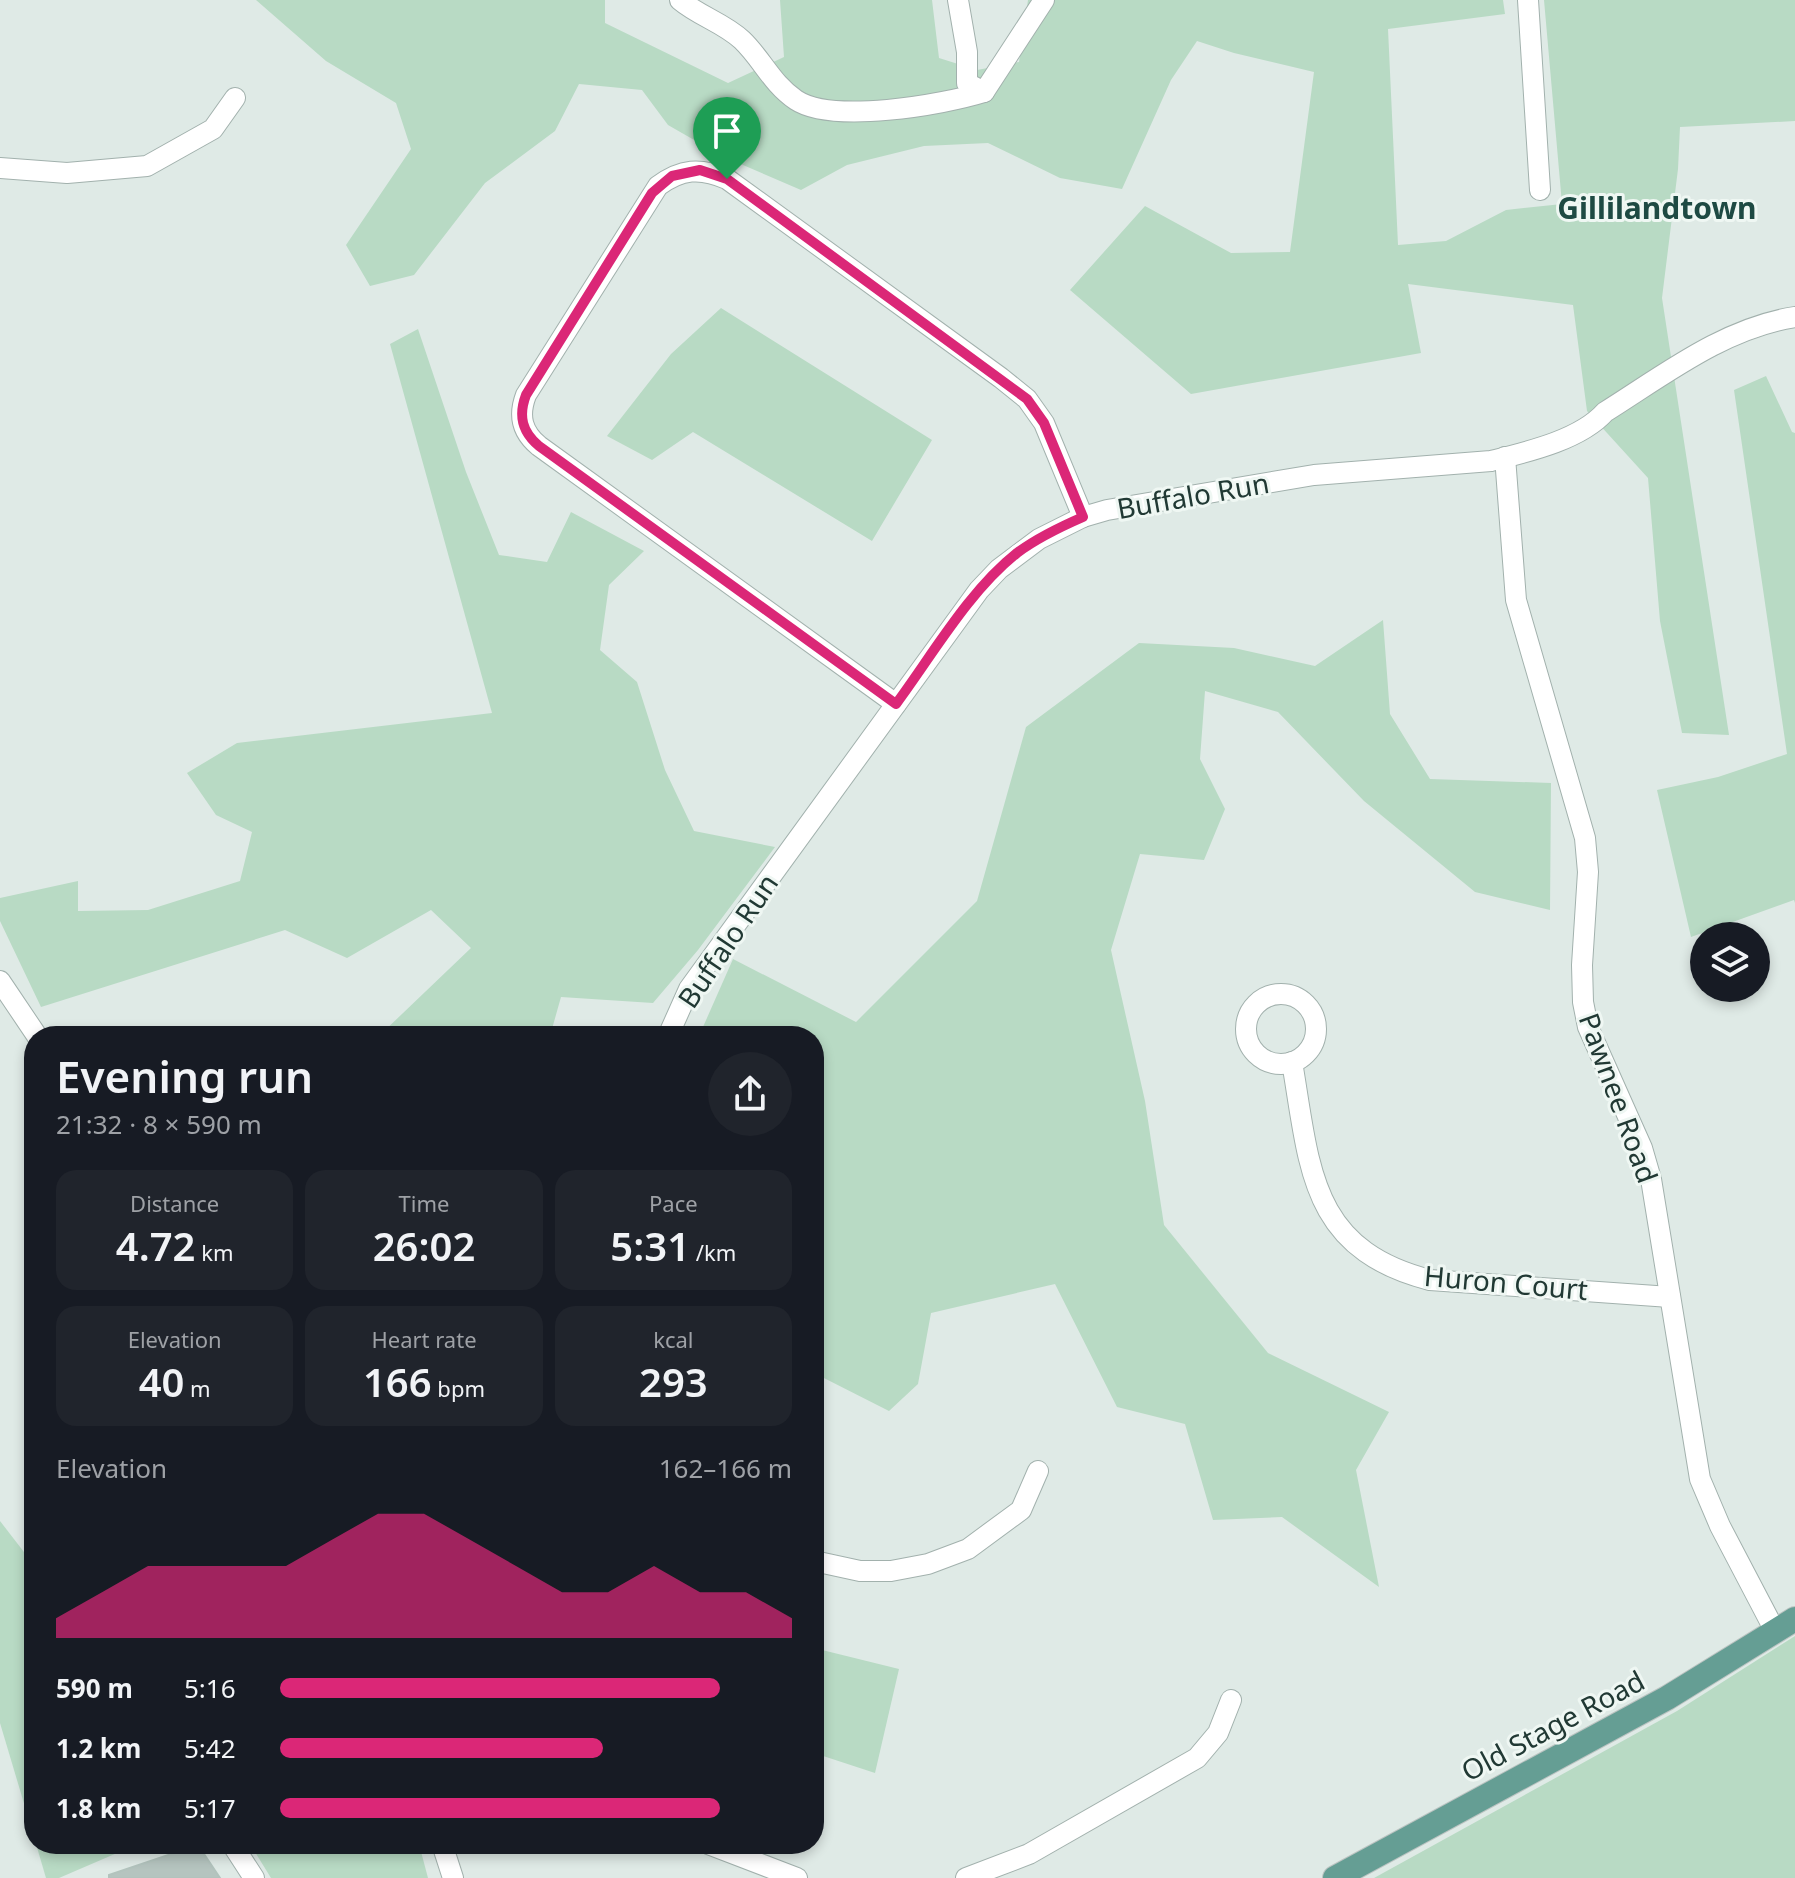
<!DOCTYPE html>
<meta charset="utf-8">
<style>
:root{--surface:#171b24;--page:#20242c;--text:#f1f3f6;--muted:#9ea1a6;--accent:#db2777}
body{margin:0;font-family:"Noto Sans",sans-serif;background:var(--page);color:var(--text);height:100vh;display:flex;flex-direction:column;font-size:30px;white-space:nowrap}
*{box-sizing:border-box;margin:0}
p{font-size:26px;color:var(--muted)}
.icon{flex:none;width:44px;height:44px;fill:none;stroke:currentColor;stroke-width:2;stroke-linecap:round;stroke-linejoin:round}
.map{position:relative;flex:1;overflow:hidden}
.details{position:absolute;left:24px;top:1026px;width:800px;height:828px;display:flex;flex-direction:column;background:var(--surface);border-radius:32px;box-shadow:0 4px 12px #0003}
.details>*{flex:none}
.fabs{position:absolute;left:1690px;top:922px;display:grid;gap:16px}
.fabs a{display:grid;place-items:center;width:80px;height:80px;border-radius:50%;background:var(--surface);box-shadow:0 4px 12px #0003;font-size:40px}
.pin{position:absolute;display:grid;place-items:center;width:68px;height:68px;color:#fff;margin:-82px -34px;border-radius:50% 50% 50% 0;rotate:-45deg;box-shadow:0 0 8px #0007}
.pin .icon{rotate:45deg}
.round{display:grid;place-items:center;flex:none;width:84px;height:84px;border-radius:42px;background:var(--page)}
.head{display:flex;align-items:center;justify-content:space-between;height:136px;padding:0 32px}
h1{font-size:44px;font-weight:600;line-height:60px}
.metrics{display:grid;grid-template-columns:repeat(3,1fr);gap:12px;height:136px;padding:8px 32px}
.metrics div{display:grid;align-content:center;border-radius:20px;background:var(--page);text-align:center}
.metrics b{font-size:40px;font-weight:600}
.metrics small{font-size:22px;font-weight:400}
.metrics p{font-size:22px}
.chart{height:224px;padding:16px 32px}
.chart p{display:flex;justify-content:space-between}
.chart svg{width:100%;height:144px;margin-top:8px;fill:var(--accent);opacity:.7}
ul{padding:0 32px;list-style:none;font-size:26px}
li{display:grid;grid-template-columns:128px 96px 1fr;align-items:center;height:60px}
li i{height:20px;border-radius:10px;background:var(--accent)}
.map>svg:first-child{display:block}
.green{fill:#b8dac4}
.building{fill:#b5c4bf;stroke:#b2c3bd;stroke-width:2}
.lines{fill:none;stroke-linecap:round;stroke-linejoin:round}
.minor-casing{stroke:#a2b1ad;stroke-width:22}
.major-casing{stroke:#bcc4c2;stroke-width:26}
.minor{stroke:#fff;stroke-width:20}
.major{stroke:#659e94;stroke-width:24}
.route-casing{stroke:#fff;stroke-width:16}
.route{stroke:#db2777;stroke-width:10}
.labels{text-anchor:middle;stroke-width:6;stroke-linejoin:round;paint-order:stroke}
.street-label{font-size:28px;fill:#213934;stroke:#eff7f3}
.neighbourhood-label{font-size:30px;font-weight:bold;fill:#1e4a43;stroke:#eff7f3}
</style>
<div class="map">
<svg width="1795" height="1878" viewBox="0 0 1795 1878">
<rect width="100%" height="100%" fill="#dfeae6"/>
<g class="green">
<polygon points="256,0 605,0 605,23 728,83 784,57 780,0 932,0 939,58 977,70 1019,62 1028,0 1503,0 1505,14 1388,29 1398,245 1446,241 1506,210 1562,204 1544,0 1795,0 1795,121 1680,127 1678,169 1662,298 1729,735 1682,733 1660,621 1648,478 1587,411 1573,305 1408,284 1421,353 1191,394 1070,290 1145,206 1231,253 1290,252 1314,72 1234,53 1197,41 1171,80 1122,189 1060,178 988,143 924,146 847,165 801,190 722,156 668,125 642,90 579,84 555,131 485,183 414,275 370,286 346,245 411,149 396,103 326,61"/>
<polygon points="721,308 932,440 872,541 693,432 652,460 607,436 671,354"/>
<polygon points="418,329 466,472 499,555 547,562 571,512 644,551 609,585 600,650 637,682 665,770 694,831 775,847 698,950 653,1003 561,997 550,1036 379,1036 471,948 431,910 347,958 285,930 41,1007 0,921 0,898 78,881 78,911 148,910 240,881 252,832 216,815 187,773 237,743 492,713 390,344"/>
<polygon points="1766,376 1792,432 1795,433 1795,903 1794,900 1691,937 1657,790 1718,777 1787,754 1734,390"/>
<polygon points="1383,620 1390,714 1430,779 1551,783 1550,910 1475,892 1364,801 1278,712 1205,691 1200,759 1225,809 1204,860 1140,854 1111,950 1145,1101 1164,1225 1268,1353 1389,1412 1356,1470 1379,1587 1282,1517 1213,1520 1185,1424 1117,1407 1055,1284 931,1313 918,1384 889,1411 814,1373 814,1036 699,1036 733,959 856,1022 977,901 1026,727 1139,643 1234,648 1315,666"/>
<polygon points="0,1521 34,1565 34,1837 0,1723"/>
<polygon points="1795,1636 1795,1878 1374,1878 1677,1711"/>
<polygon points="814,1648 899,1669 875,1773 814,1753"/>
<polygon points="36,1844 138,1844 59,1878 46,1878"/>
<polygon points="255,1844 419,1844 428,1878 271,1878 255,1852"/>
</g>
<polygon class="building" points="198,1845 220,1878 109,1878 109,1875"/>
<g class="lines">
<defs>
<g id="minor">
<path d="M 680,0 C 699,16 724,23 742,40 C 762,59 772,84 796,100 C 832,124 942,105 984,92"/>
<polyline points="958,0 967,52 967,83 984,92 1044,0"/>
<polyline points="1528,0 1540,190"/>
<polyline points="0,168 67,173 147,166 213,129 235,98"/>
<polyline points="1505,457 1516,600 1585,838 1588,872 1582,965 1583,1002 1588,1027 1642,1148 1651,1179 1700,1479 1720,1526 1775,1631"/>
<path d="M 896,704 L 539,446 C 522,432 518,416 526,395 L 658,186 C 681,169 700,167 727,179 L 1001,378 L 1027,399 L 1044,423 L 1083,517"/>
<polyline points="0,981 37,1036"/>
<circle cx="1281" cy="1029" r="35"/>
<path d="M 668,1036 L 689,989 L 979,590 L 999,569 L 1039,539 L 1083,517 L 1107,510 L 1314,475 L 1491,461 C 1527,452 1580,440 1605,412 C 1664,375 1724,328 1795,317"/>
<path d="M 1292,1062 C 1310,1167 1309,1249 1430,1280 L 1670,1297"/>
<polyline points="814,1561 860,1571 891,1571 928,1564 968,1549 1021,1510 1038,1471"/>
<polyline points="232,1844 254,1878"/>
<polyline points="442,1844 453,1878"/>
<polyline points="708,1844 797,1878"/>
<polyline points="966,1878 1029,1854 1197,1758 1218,1733 1231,1700"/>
</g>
<polyline id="major" points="1335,1878 1667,1698 1795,1619"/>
</defs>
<use href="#minor" class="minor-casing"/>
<use href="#major" class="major-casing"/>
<use href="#minor" class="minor"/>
<use href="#major" class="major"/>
</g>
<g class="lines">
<defs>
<path id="route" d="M 700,170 L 727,179 L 1027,399 L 1044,423 L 1083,517 C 1060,527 1037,538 1017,553 C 969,591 933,654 896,704 L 539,446 C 522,432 518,416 526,395 L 652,193 L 672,176 Z"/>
</defs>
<use href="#route" class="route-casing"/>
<use href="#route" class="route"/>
</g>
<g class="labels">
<g class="street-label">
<text transform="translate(1193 496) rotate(-10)" y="10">Buffalo Run</text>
<text transform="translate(728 941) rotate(-56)" y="10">Buffalo Run</text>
<text transform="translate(1618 1098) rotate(70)" y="10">Pawnee Road</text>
<text transform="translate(1506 1283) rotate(5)" y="10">Huron Court</text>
<text transform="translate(1553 1726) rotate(-28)" y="10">Old Stage Road</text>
</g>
<g class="neighbourhood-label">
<text x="1657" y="219">Gillilandtown</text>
</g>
</g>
</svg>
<div class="fabs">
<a><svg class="icon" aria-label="layers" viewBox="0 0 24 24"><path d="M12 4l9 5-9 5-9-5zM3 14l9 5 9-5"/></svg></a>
</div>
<div class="pin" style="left:727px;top:179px;background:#1e9e55"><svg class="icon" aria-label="arrive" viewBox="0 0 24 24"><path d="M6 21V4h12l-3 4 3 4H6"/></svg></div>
<section class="details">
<div class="head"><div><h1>Evening run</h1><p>21:32 · 8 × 590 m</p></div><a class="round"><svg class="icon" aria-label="share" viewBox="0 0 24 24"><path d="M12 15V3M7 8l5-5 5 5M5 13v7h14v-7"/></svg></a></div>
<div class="metrics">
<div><p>Distance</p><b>4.72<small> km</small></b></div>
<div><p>Time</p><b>26:02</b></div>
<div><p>Pace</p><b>5:31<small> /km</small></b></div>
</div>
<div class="metrics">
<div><p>Elevation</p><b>40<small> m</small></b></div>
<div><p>Heart rate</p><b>166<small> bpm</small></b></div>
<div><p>kcal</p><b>293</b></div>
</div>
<div class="chart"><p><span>Elevation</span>162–166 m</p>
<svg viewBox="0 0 160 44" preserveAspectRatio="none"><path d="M0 44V38L10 30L20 22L30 22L40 22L50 22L60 14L70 6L80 6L90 14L100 22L110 30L120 30L130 22L140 30L150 30L160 38V44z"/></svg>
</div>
<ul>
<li><b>590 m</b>5:16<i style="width:86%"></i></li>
<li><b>1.2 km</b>5:42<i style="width:63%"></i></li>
<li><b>1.8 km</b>5:17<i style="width:86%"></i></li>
</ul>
</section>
</div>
